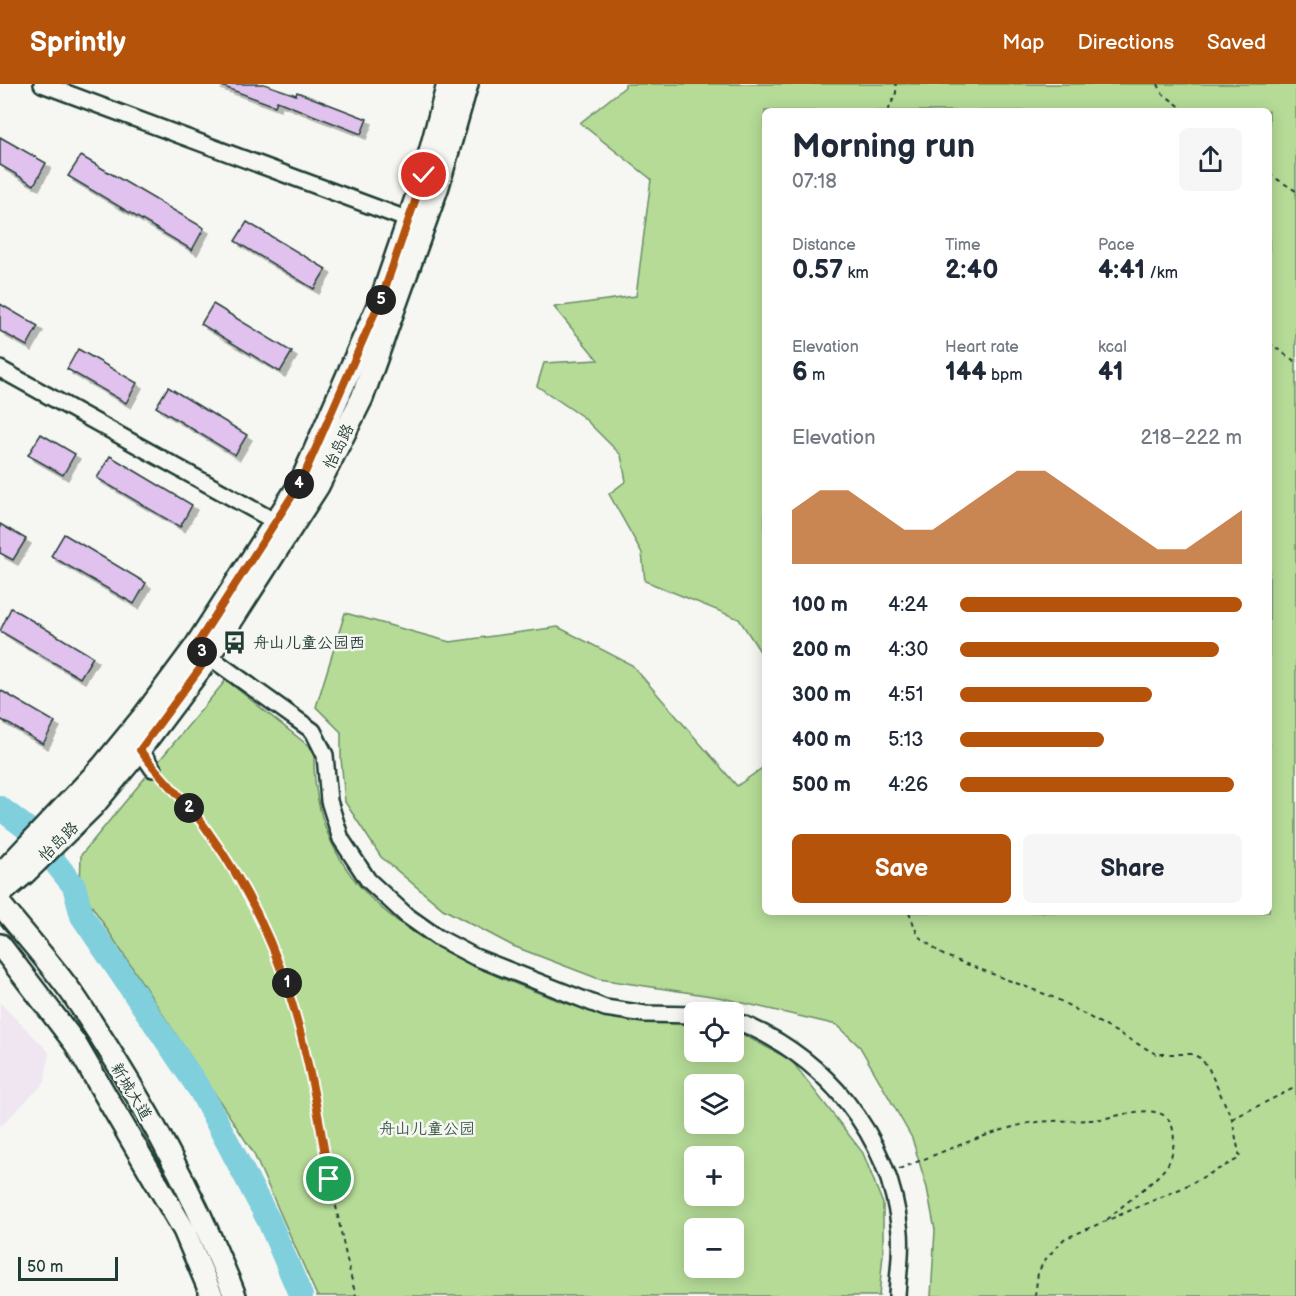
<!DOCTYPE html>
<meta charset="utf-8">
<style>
:root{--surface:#fff;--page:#f6f6f7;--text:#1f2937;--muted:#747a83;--accent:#b45309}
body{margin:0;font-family:"Balsamiq Sans","LXGW WenKai TC",sans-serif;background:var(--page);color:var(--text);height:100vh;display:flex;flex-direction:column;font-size:22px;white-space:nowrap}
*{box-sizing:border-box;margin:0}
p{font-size:20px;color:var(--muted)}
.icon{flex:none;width:33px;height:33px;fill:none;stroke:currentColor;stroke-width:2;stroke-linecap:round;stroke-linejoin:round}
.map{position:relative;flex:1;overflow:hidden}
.side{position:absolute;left:762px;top:24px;width:510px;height:807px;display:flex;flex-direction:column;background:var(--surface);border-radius:9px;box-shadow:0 3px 15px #0003}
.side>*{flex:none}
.fabs{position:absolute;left:684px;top:918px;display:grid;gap:12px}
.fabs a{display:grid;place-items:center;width:60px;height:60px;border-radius:9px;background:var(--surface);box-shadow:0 3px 15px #0003;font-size:30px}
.scale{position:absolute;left:18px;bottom:15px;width:100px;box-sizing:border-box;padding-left:6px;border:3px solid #1f3d34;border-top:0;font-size:16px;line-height:21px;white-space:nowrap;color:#1f3d34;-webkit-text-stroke:4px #f6f6f2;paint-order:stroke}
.pin{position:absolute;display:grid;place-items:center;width:51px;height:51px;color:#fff;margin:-26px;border:3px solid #fff;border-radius:50%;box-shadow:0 2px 6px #0007}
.km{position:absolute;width:30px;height:30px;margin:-15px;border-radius:50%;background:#222;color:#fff;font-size:16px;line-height:30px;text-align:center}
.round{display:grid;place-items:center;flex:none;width:63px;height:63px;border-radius:9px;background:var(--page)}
.head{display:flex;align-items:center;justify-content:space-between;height:102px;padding:0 30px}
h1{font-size:33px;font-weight:800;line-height:45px}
.metrics{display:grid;grid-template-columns:repeat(3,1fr);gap:9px;height:102px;padding:6px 30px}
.metrics div{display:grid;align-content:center}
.metrics b{font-size:26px;font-weight:800}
.metrics small{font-size:16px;font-weight:400}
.metrics p{font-size:16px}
.chart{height:168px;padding:12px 30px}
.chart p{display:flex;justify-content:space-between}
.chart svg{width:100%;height:108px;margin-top:6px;fill:var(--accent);opacity:.7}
.button{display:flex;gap:12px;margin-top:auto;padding:12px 30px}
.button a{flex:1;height:69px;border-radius:9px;background:var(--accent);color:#fff;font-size:24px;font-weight:800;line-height:69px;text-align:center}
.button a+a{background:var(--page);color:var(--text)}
ul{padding:0 30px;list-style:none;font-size:20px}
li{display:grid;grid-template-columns:96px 72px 1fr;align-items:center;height:45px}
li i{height:15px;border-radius:8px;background:var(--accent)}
header{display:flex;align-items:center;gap:36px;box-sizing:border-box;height:84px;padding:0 30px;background:var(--accent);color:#fff}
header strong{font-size:28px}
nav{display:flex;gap:33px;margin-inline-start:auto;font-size:21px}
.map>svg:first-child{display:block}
.built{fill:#f0e6f1}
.green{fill:#b5db97;stroke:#6a8c66;stroke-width:1.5;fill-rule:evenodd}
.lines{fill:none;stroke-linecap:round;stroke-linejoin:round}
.river{stroke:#80cfdd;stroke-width:24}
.building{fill:#e1c1ee;stroke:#1f3d34;stroke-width:1.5;filter:url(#shadow)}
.street-casing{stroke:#1f3d34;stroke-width:20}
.secondary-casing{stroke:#1f3d34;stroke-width:26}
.path{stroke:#1f3d34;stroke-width:2;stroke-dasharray:4.5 4.5;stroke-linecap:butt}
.street{stroke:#f6f6f2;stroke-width:15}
.secondary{stroke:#f6f6f2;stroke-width:21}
.route-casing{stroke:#fff;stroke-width:12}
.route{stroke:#b45309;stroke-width:8}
.labels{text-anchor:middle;stroke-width:5;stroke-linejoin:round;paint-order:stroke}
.street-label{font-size:16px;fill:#1f3d34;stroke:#f6f6f2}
.poi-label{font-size:16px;fill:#1f3d34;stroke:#f6f6f2;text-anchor:start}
.park-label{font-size:16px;fill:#3d5d48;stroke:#f6f6f2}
</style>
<header>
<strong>Sprintly</strong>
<nav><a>Map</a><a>Directions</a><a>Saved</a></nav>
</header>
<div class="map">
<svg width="1296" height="1212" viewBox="0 0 1296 1212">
<defs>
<filter id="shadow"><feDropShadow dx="5" dy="5" stdDeviation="0" flood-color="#0004"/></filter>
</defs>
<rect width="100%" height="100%" fill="#f6f6f2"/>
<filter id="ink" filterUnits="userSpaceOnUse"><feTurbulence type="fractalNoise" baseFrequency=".0167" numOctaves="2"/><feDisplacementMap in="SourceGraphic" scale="12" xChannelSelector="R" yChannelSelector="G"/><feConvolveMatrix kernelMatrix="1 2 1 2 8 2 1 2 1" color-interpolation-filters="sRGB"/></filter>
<g filter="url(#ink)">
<polygon class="built" points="0,919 49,968 45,998 0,1043"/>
<g class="green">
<polygon points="625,0 1296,0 1296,1212 931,1212 935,1146 927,1104 912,1054 860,963 837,941 718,913 599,895 513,862 443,825 381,773 345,718 341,674 341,648 316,623 345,529 450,558 558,543 632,581 737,702 765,682 765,828 1269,828 1269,27 765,27 765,575 739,535 645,497 642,469 609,410 626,397 621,371 583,333 537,302 544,279 598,276 554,223 636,212 651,95 580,39 625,3"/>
<path d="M 226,596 L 310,663 L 314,670 C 312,793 400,851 501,894 C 533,907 570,923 604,929 C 634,934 665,935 694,938 L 694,968 L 734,968 L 734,946 L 791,976 L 863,1069 L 883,1120 L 883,1170 L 879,1212 L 317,1212 L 253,1068 L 80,804 L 81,771 ZM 694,1000 L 734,1000 L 734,1040 L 694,1040 ZM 694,1072 L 734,1072 L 734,1112 L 694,1112 ZM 694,1144 L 734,1144 L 734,1184 L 694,1184 Z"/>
</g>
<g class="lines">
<polyline class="river" points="0,724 29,746 74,802 82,832 200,1006 269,1137 301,1212"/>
</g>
<g class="building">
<polygon points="216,0 264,0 296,11 297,8 367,35 361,50 277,17 275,22"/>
<polygon points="0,53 46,79 34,101 0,81"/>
<polygon points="81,72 204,144 192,166 68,92"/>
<polygon points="247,138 326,185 314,205 235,157"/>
<polygon points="0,220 38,242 27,262 0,247"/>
<polygon points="213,220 292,268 280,288 201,240"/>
<polygon points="78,265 137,299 126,319 67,285"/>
<polygon points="168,303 247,351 235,371 156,323"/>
<polygon points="41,350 75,370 63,391 28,371"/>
<polygon points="110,372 192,421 180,443 97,394"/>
<polygon points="0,440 26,455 13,476 0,469"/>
<polygon points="64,450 146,499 134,520 51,472"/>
<polygon points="11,524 93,573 80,594 0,547"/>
<polygon points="0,606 55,638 43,660 0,635"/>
</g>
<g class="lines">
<defs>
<g id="street">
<polyline points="42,0 409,136"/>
<polyline points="0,285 276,438"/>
<polyline points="200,566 313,647 325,671 329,717 341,755 368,796 406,831 437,853 475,873 605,924 645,930 694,931"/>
<polyline points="140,666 153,685"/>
<path d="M 734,936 C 824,971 890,1050 900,1148 C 902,1168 898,1191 897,1212"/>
</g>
<g id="secondary">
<polyline points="0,791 102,683 143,633 195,563 301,398 383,210 424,91 448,0"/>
<polyline points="0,810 25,789 93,722 137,669 201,584 318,402 362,314 438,102 467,0"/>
<path d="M 0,820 C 24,850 51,880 74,912 C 137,1005 194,1108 235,1212"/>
<polyline points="0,861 75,959 184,1146 212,1212"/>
</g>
</defs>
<use href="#street" class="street-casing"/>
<use href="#secondary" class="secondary-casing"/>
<g class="path">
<polyline points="1158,0 1162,9 1186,27"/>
<polyline points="888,27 896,9 896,0"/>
<polyline points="1269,90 1296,107"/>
<polyline points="1269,259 1296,278"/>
<path d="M 165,694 C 225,768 277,850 301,944 C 324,1033 332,1124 356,1212"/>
<polyline points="909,828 918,852 943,871 1055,914 1156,970 1192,970 1200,974 1208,983 1232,1035 1240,1074 1180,1105 1064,1155 1044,1177 1038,1189 1035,1212"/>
<polyline points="1232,1035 1296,1003"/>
<path d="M 899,1085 C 940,1069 981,1051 1024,1040 C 1049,1035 1075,1038 1101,1035 C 1121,1032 1167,1014 1173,1046 C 1175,1056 1173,1069 1169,1078 C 1162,1094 1121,1121 1106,1137"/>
</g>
<use href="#street" class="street"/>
<use href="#secondary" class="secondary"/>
</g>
</g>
<g class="lines" filter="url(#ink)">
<defs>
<path id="route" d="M 329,1095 C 308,964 287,856 207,746 C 187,717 160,694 140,666 L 209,572 L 195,563 L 301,398 L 383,210 L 424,91"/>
</defs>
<use href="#route" class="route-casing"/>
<use href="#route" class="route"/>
</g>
<defs>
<symbol id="bus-bare" viewBox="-9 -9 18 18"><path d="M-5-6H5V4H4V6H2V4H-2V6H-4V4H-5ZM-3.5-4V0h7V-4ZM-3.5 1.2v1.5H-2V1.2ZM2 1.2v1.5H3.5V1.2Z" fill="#1f3d34" stroke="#f6f6f2" stroke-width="2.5" paint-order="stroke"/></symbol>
</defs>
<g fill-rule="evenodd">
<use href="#bus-bare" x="218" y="542" width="33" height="33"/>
</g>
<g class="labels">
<g class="street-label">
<text transform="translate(338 362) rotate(-64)" y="6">怡岛路</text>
<text transform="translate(58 757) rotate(-45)" y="6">怡岛路</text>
<text transform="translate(132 1007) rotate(59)" y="6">新城大道</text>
</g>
<g class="poi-label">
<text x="253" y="564">舟山儿童公园西</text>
</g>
<g class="park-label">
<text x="427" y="1050">舟山儿童公园</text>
</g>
</g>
</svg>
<div class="fabs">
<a><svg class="icon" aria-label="locate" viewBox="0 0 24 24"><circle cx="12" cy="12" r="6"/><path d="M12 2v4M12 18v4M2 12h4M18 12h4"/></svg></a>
<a><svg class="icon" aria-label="layers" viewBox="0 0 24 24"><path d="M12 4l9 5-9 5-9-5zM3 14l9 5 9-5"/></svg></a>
<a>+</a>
<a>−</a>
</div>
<div class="scale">50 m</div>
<div class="pin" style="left:329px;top:1095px;background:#1e9e55"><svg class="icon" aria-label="arrive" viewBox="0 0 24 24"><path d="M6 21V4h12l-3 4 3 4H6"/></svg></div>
<div class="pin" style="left:424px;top:91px;background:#d93025"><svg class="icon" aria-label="check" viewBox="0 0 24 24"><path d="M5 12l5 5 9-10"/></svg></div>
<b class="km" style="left:287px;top:899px">1</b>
<b class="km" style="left:189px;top:724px">2</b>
<b class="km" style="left:202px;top:568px">3</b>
<b class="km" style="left:299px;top:400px">4</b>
<b class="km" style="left:381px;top:216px">5</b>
<section class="side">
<div class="head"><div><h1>Morning run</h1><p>07:18</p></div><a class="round"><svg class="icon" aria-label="share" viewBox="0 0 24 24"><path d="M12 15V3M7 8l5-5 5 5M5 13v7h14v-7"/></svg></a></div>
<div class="metrics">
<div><p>Distance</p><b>0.57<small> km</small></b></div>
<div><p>Time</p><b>2:40</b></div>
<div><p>Pace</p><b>4:41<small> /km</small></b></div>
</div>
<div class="metrics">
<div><p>Elevation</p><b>6<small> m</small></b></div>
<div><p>Heart rate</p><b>144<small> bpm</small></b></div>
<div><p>kcal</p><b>41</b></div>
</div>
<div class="chart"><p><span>Elevation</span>218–222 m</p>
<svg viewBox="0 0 160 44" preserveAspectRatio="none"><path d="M0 44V22L10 14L20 14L30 22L40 30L50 30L60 22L70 14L80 6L90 6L100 14L110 22L120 30L130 38L140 38L150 30L160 22V44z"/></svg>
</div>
<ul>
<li><b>100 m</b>4:24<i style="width:100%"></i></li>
<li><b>200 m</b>4:30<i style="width:92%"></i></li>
<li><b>300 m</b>4:51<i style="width:68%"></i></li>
<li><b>400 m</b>5:13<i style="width:51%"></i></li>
<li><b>500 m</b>4:26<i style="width:97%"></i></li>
</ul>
<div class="button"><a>Save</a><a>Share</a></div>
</section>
</div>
